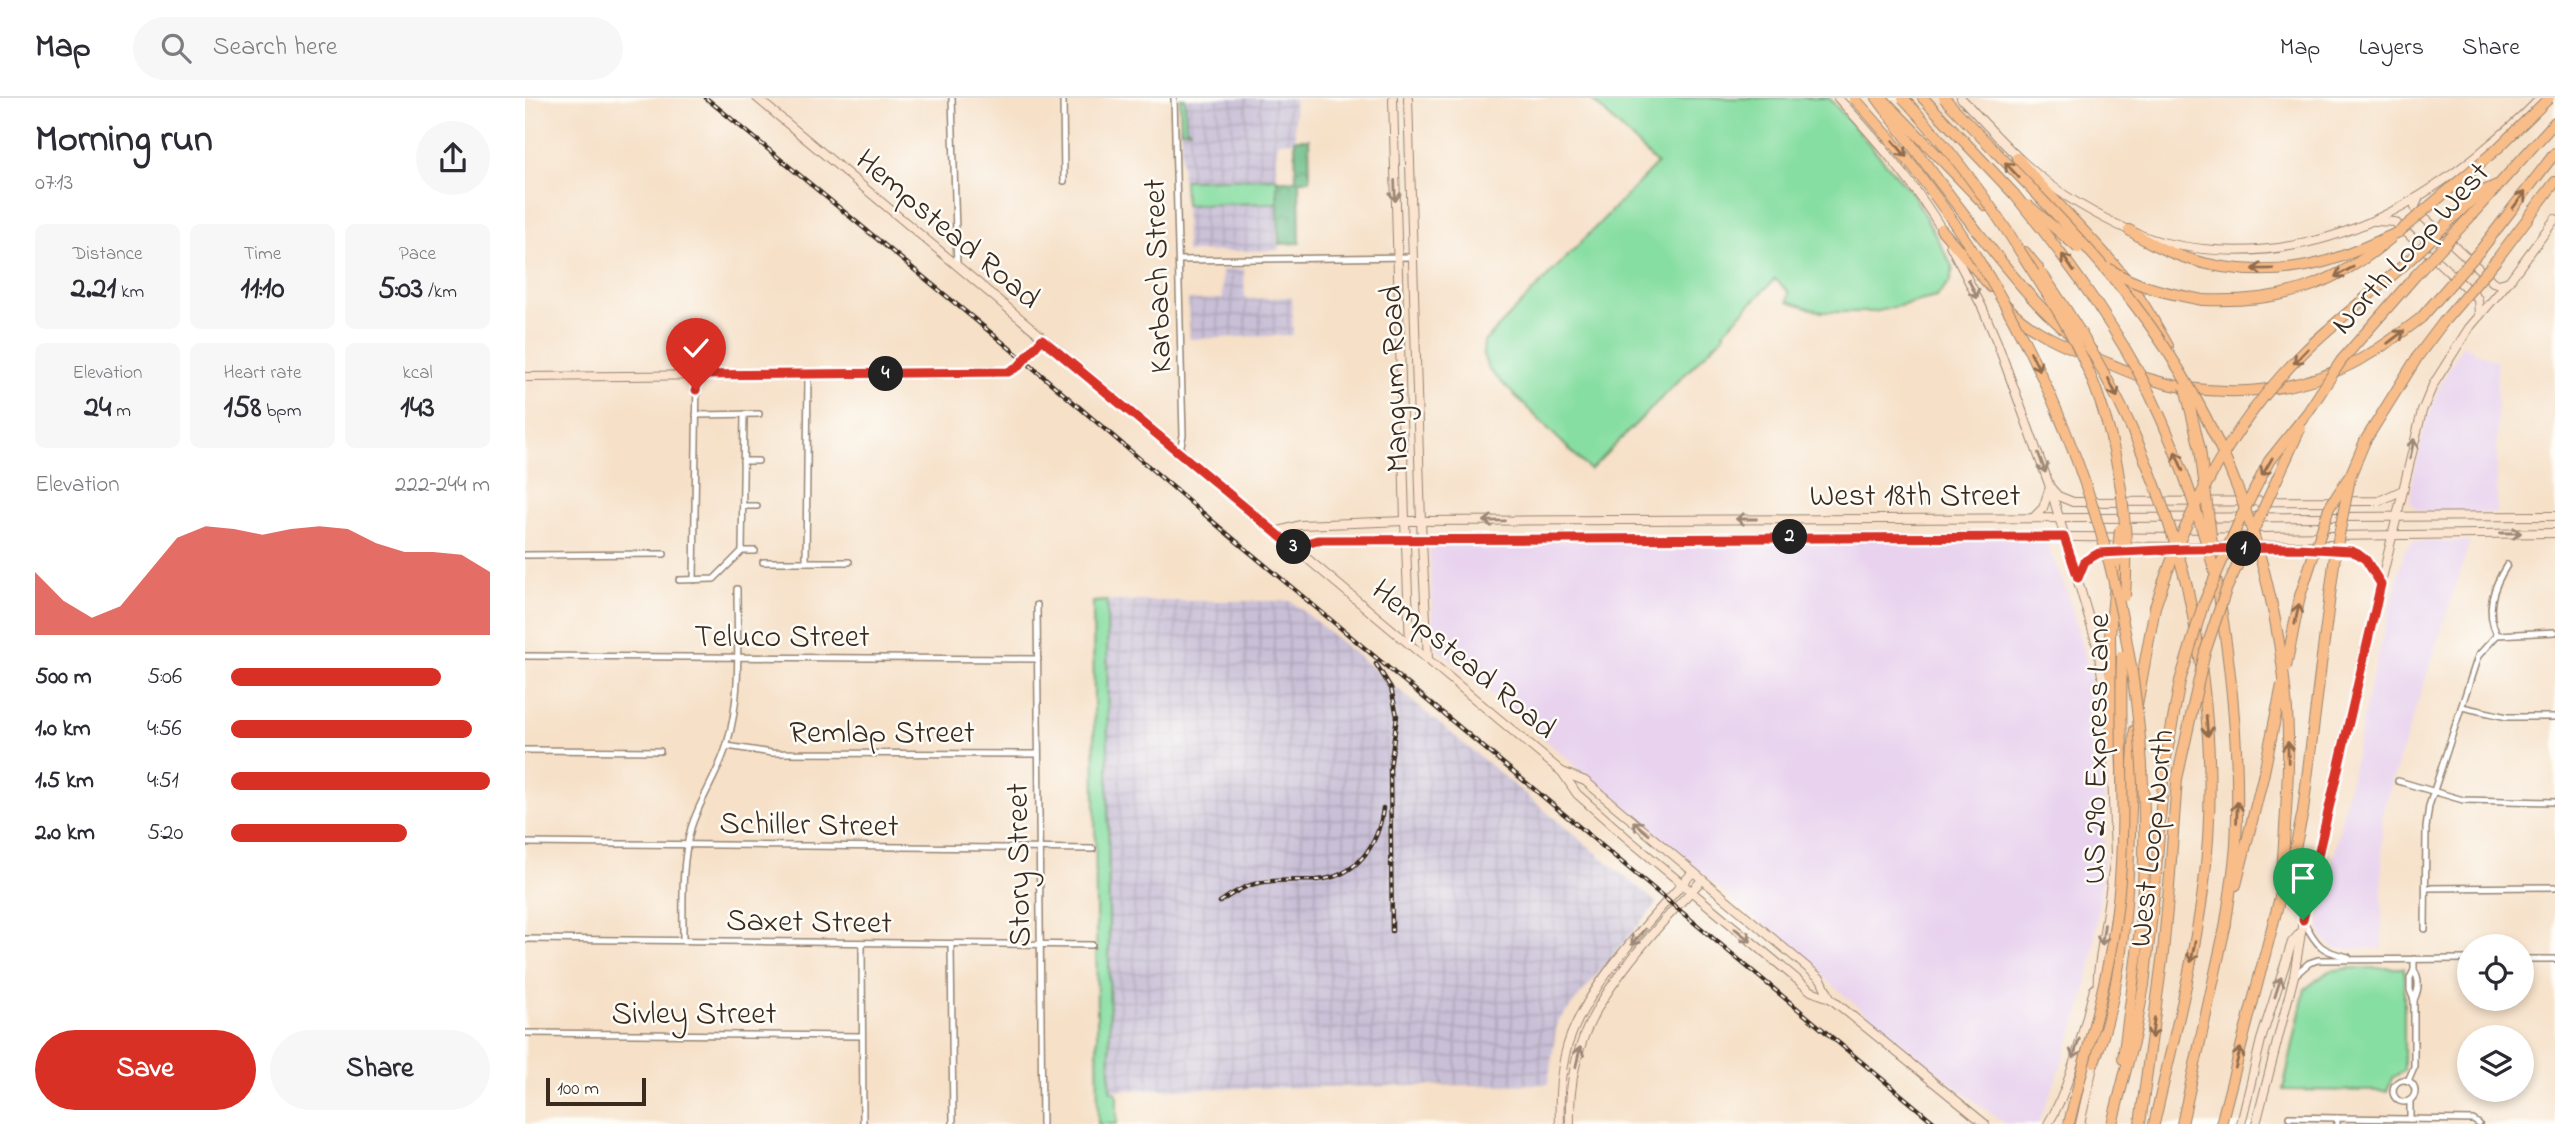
<!DOCTYPE html>
<meta charset="utf-8">
<style>
:root{--surface:#fff;--page:#f7f7f7;--text:#2b2b33;--muted:#7c7c81;--line:#e1e1e2;--accent:#d93025}
body{margin:0;font-family:"Indie Flower",sans-serif;background:var(--page);color:var(--text);height:100vh;display:flex;flex-direction:column;font-size:26px;white-space:nowrap}
*{box-sizing:border-box;margin:0}
p{font-size:23px;color:var(--muted)}
.icon{flex:none;width:38px;height:38px;fill:none;stroke:currentColor;stroke-width:2;stroke-linecap:round;stroke-linejoin:round}
.map{position:relative;flex:1;overflow:hidden}
.panel{display:flex;flex-direction:column;background:var(--surface);width:525px}
.panel>*{flex:none}
.tools{position:absolute;left:1932px;top:836px;display:grid;gap:14px}
.tools a{display:grid;place-items:center;width:77px;height:77px;border-radius:50%;background:var(--surface);box-shadow:0 4px 10px #0003;font-size:35px}
.scale{position:absolute;left:21px;bottom:18px;width:100px;box-sizing:border-box;padding-left:7px;border:4px solid #3b2a1e;border-top:0;font-size:19px;line-height:24px;white-space:nowrap;color:#3b2a1e;-webkit-text-stroke:5px #fdfcf7;paint-order:stroke}
.pin{position:absolute;display:grid;place-items:center;width:60px;height:60px;color:#fff;margin:-72px -30px;border-radius:50% 50% 50% 0;rotate:-45deg;box-shadow:0 0 7px #0007}
.pin .icon{rotate:45deg}
.km{position:absolute;width:35px;height:35px;margin:-18px;border-radius:50%;background:#222;color:#fff;font-size:19px;line-height:35px;text-align:center}
.round{display:grid;place-items:center;flex:none;width:74px;height:74px;border-radius:37px;background:var(--page)}
.overview{display:flex;align-items:center;justify-content:space-between;height:119px;padding:0 35px}
h1{font-size:38px;font-weight:700;line-height:52px}
.metrics{display:grid;grid-template-columns:repeat(3,1fr);gap:10px;height:119px;padding:7px 35px}
.metrics div{display:grid;align-content:center;border-radius:10px;background:var(--page);text-align:center}
.metrics b{font-size:30px;font-weight:700}
.metrics small{font-size:19px;font-weight:400}
.metrics p{font-size:19px}
.chart{height:196px;padding:14px 35px}
.chart p{display:flex;justify-content:space-between}
.chart svg{width:100%;height:126px;margin-top:7px;fill:var(--accent);opacity:.7}
.primary-button{display:flex;gap:14px;margin-top:auto;padding:14px 35px}
.primary-button a{flex:1;height:80px;border-radius:42px;background:var(--accent);color:#fff;font-size:28px;font-weight:700;line-height:80px;text-align:center}
.primary-button a+a{background:var(--page);color:var(--text)}
ul{padding:0 35px;list-style:none;font-size:23px}
li{display:grid;grid-template-columns:112px 84px 1fr;align-items:center;height:52px}
li i{height:18px;border-radius:9px;background:var(--accent)}
header{display:flex;align-items:center;gap:42px;box-sizing:border-box;height:98px;padding:0 35px;background:var(--surface);border-bottom:2px solid var(--line)}
header strong{font-size:33px}
nav{display:flex;gap:38px;margin-inline-start:auto;font-size:24px}
.search{width:490px;height:63px;background:var(--page);display:flex;align-items:center;gap:18px;box-sizing:border-box;padding:0 24px;border-radius:38px;color:var(--muted);font-size:26px}
main{display:flex;flex:1;min-height:0}
.map>svg:first-child{display:block}
.built{fill:#e8d2ee}
.industrial{fill:url(#industrial-grid)}
.green{fill:#87dea2;stroke:#618460;stroke-width:2}
.forest{fill:url(#forest-crowns);stroke:#547453;stroke-width:2}
.lines{fill:none;stroke-linecap:round;stroke-linejoin:round}
.minor-casing{stroke:#988572;stroke-width:8}
.secondary-casing{stroke:#988572;stroke-width:10}
.motorway-casing{stroke:#988572;stroke-width:12}
.minor{stroke:#fff;stroke-width:5}
.secondary{stroke:#fce5d0;stroke-width:8}
.motorway{stroke:#f8bd89;stroke-width:10}
.rail-casing{stroke:#3b2a1e;stroke-width:4.5}
.rail{stroke:#fdfcf7;stroke-width:2;stroke-dasharray:5;stroke-linecap:butt}
.motorway-bridge-casing{stroke:#988572;stroke-width:12;stroke-linecap:butt}
.motorway-bridge{stroke:#f8bd89;stroke-width:10}
.oneway{stroke:#906c4e}
.oneway2{stroke:#9c8877}
.route-casing{stroke:#fff;stroke-width:14}
.route{stroke:#d93025;stroke-width:9}
.labels{text-anchor:middle;stroke-width:5;stroke-linejoin:round;paint-order:stroke}
.street-label{font-size:32px;fill:#3b2a1e;stroke:#fdfcf7}
</style>
<header>
<strong>Map</strong>
<div class="search"><svg class="icon" aria-label="search" viewBox="0 0 24 24"><circle cx="10" cy="10" r="6"/><path d="M15 15l6 6"/></svg>Search here</div>
<nav><a>Map</a><a>Layers</a><a>Share</a></nav>
</header>
<main>
<section class="panel">
<div class="overview"><div><h1>Morning run</h1><p>07:13</p></div><a class="round"><svg class="icon" aria-label="share" viewBox="0 0 24 24"><path d="M12 15V3M7 8l5-5 5 5M5 13v7h14v-7"/></svg></a></div>
<div class="metrics">
<div><p>Distance</p><b>2.21<small> km</small></b></div>
<div><p>Time</p><b>11:10</b></div>
<div><p>Pace</p><b>5:03<small> /km</small></b></div>
</div>
<div class="metrics">
<div><p>Elevation</p><b>24<small> m</small></b></div>
<div><p>Heart rate</p><b>158<small> bpm</small></b></div>
<div><p>kcal</p><b>143</b></div>
</div>
<div class="chart"><p><span>Elevation</span>222–244 m</p>
<svg viewBox="0 0 160 44" preserveAspectRatio="none"><path d="M0 44V22L10 32L20 38L30 34L40 22L50 10L60 6L70 7L80 9L90 7L100 6L110 7L120 12L130 15L140 15L150 16L160 22V44z"/></svg>
</div>
<ul>
<li><b>500 m</b>5:06<i style="width:81%"></i></li>
<li><b>1.0 km</b>4:56<i style="width:93%"></i></li>
<li><b>1.5 km</b>4:51<i style="width:100%"></i></li>
<li><b>2.0 km</b>5:20<i style="width:68%"></i></li>
</ul>
<div class="primary-button"><a>Save</a><a>Share</a></div>
</section>
<div class="map">
<svg width="2030" height="1026" viewBox="0 0 2030 1026">
<defs>
<pattern id="industrial-grid" width="8" height="8" patternUnits="userSpaceOnUse" patternTransform="scale(1.75)"><rect width="8" height="8" fill="#c9bfd7"/><path d="M0 4h8M4 0v8" fill="none" stroke="#aea4b8"/></pattern>
<pattern id="forest-crowns" width="20" height="18" patternUnits="userSpaceOnUse" patternTransform="scale(1.75)"><rect width="20" height="18" fill="#6dbd88"/><path d="M2 6a3 3 0 1 1 6 0M12 15a3 3 0 1 1 6 0" fill="none" stroke="#5b9a6f"/></pattern>
</defs>
<rect width="100%" height="100%" fill="#fdfcf7"/>
<filter id="ink" filterUnits="userSpaceOnUse"><feTurbulence type="fractalNoise" baseFrequency=".0143" numOctaves="2"/><feDisplacementMap in="SourceGraphic" scale="14" xChannelSelector="R" yChannelSelector="G"/><feConvolveMatrix kernelMatrix="1 2 1 2 8 2 1 2 1" color-interpolation-filters="sRGB"/></filter>
<filter id="wash" filterUnits="userSpaceOnUse"><feTurbulence type="fractalNoise" baseFrequency=".00686" numOctaves="4" result="noise"/><feDisplacementMap in="SourceGraphic" scale="28" xChannelSelector="R" yChannelSelector="G"/><feGaussianBlur stdDeviation="1.57" result="paint"/><feColorMatrix in="noise" values="0 0 0 0 0 0 0 0 0 0 0 0 0 0 0 0 0 1.4 0 .05"/><feComposite in="paint" operator="in"/></filter>
<g filter="url(#wash)">
<rect width="100%" height="100%" fill="#f6e0c7"/>
<g class="built">
<polygon points="1937,247 1972,264 1972,415 1906,414 1892,411 1885,403 1889,374 1900,328 1914,289"/>
<polygon points="1519,440 1542,493 1566,580 1577,653 1580,714 1578,768 1568,859 1557,907 1531,982 1513,1026 1480,1026 1431,989 1357,929 909,547 904,444"/>
<polygon points="1889,443 1945,443 1857,715 1857,850 1809,851 1796,837 1794,828 1844,592 1880,451"/>
</g>
<g class="industrial">
<polygon points="655,0 769,0 770,43 752,44 752,80 657,82"/>
<polygon points="753,105 754,152 661,154 660,107"/>
<polygon points="719,171 720,201 767,199 768,237 665,241 663,202 698,201 697,172"/>
<polygon points="582,503 766,503 1132,805 1032,925 1023,986 585,992"/>
</g>
<g class="green">
<polygon points="655,0 660,0 661,30 666,32 656,32"/>
<polygon points="1065,0 1304,0 1388,96 1428,170 1425,184 1411,199 1349,214 1296,214 1263,203 1264,194 1250,181 1198,234 1200,236 1065,372 963,271 958,256 959,244 1132,66"/>
<polygon points="752,80 753,105 660,107 659,82"/>
<polygon points="582,503 585,992 592,996 592,1026 573,1026 568,504"/>
<polygon points="1825,870 1879,870 1879,973 1867,980 1862,993 1758,992 1780,891 1804,873"/>
</g>
<polygon class="forest" points="770,41 784,41 785,82 774,82 775,145 754,146 752,82 771,82"/>
</g>
<g filter="url(#ink)">
<g class="lines">
<defs>
<g id="minor">
<polyline points="427,0 432,168"/>
<polyline points="538,0 539,83"/>
<polyline points="649,0 658,337 655,353"/>
<polyline points="654,162 888,159"/>
<polyline points="171,317 234,316"/>
<polyline points="218,363 233,363"/>
<polyline points="218,408 232,408"/>
<polyline points="217,453 230,453"/>
<polyline points="0,457 139,456"/>
<polyline points="238,464 324,464"/>
<polyline points="281,464 283,276"/>
<polyline points="154,482 189,481 217,453 219,316"/>
<polyline points="169,482 172,277"/>
<polyline points="512,507 517,1026"/>
<path d="M 1972,537 C 1960,512 1968,489 1982,467"/>
<polyline points="1972,537 2030,534"/>
<polyline points="0,558 513,561"/>
<polyline points="1937,609 1982,619 2030,619"/>
<polyline points="202,648 247,655 513,656"/>
<polyline points="0,652 135,653"/>
<polyline points="1873,683 1938,702 2030,704"/>
<polyline points="0,745 568,751"/>
<polyline points="1901,790 2030,789"/>
<path d="M 1779,824 C 1792,848 1796,853 1823,859"/>
<polyline points="1900,831 1901,730 1904,708 1953,558 1972,537"/>
<polyline points="0,841 567,847"/>
<path d="M 158,842 C 158,805 156,766 166,730 C 175,701 194,675 202,646 C 217,596 212,543 212,491"/>
<polyline points="337,845 338,1026"/>
<polyline points="426,847 428,1026"/>
<polyline points="1997,861 2030,861"/>
<polyline points="1769,878 1784,865 1793,862 1944,861"/>
<path d="M 1889,902 C 1894,891 1895,883 1889,872"/>
<polyline points="0,935 337,938"/>
<circle cx="1879" cy="993" r="11"/>
<polyline points="1883,983 1889,969 1889,902 1885,892 1885,880 1889,872 1889,861"/>
<polyline points="1764,1019 1812,1020"/>
<polyline points="1885,1021 1885,1003"/>
<polyline points="1812,1026 1812,1020 1948,1022 1954,1026"/>
</g>
<g id="secondary">
<polyline points="232,0 1037,674 1052,696 1102,740 1286,893 1305,900 1460,1026"/>
<polyline points="868,0 880,423 885,546"/>
<polyline points="883,0 896,424 903,561"/>
<path d="M 1313,0 C 1352,42 1390,86 1419,135"/>
<path d="M 1436,0 C 1472,38 1507,79 1554,106 C 1581,122 1611,138 1641,145 C 1760,171 1865,129 1956,54 C 1976,37 1998,20 2015,0"/>
<polyline points="1894,99 1890,108 1891,112 1968,184 1974,186 1984,183"/>
<polyline points="1850,123 1870,124 1953,201 1954,218"/>
<polyline points="1425,147 1457,209 1472,244 1525,389 1573,551 1583,620"/>
<polyline points="0,279 483,274 494,268 517,241"/>
<polyline points="1527,391 1533,398 1548,404 1854,403 1878,392"/>
<polyline points="1509,419 1518,410 1525,389"/>
<polyline points="750,434 775,427 880,423 2030,418"/>
<polyline points="768,449 792,442 1437,438 1653,440 2030,435"/>
<path d="M 1553,479 L 1560,463 L 1574,455 L 1661,451 L 1773,450 L 1826,453 C 1842,459 1847,472 1855,486"/>
<polyline points="1037,674 1060,683 1296,881 1305,900"/>
<polyline points="1572,902 1573,875 1590,758 1586,643"/>
<path d="M 1035,1026 C 1034,1003 1035,979 1040,957 C 1053,896 1127,820 1168,774"/>
<path d="M 1045,1026 C 1044,998 1048,968 1058,941 C 1076,890 1139,821 1177,782"/>
<path d="M 1523,1026 C 1545,991 1558,932 1569,891"/>
<polyline points="1555,1026 1569,964 1570,933"/>
<polyline points="1716,1026 1736,942 1767,844 1776,834"/>
<polyline points="1731,1026 1769,878 1778,822 1815,657 1897,313 1908,287 1944,230 1984,183 2030,121"/>
</g>
<g id="motorway">
<path d="M 1352,0 C 1385,45 1418,89 1452,133 C 1488,179 1519,219 1567,253"/>
<polyline points="1398,0 1489,96"/>
<polyline points="1360,3 1461,108"/>
<path d="M 1492,60 C 1524,99 1561,133 1593,171 C 1613,195 1628,221 1643,248"/>
<polyline points="1935,113 1954,95 1972,87"/>
<polyline points="1943,121 2030,24"/>
<polyline points="1416,131 1466,189"/>
<path d="M 1604,132 C 1660,170 1733,182 1799,164 C 1825,157 1849,145 1874,134"/>
<polyline points="1958,149 2030,55"/>
<polyline points="1500,154 1513,170"/>
<polyline points="1972,161 2030,84"/>
<path d="M 1678,202 C 1753,205 1807,189 1865,141"/>
<path d="M 1480,206 C 1502,232 1540,248 1571,260 C 1588,267 1604,275 1621,280 C 1690,302 1770,297 1834,262 C 1856,251 1876,235 1896,220"/>
<path d="M 1690,474 C 1706,564 1716,654 1711,746 C 1709,774 1704,802 1700,830"/>
<polyline points="1612,607 1630,509"/>
<polyline points="1587,647 1585,537 1592,464"/>
<polyline points="1711,787 1738,679"/>
<polyline points="1598,961 1615,832 1618,788"/>
<path d="M 1569,964 C 1609,859 1602,743 1610,632"/>
<polyline points="1587,1026 1610,936 1619,887 1630,788"/>
<polyline points="1615,1026 1638,855 1644,789"/>
<path d="M 1629,1026 C 1647,946 1669,866 1679,785 C 1691,686 1683,586 1662,488"/>
<polyline points="1657,1026 1701,825"/>
<polyline points="1696,1026 1756,795 1771,746 1778,713 1797,559"/>
</g>
</defs>
<use href="#minor" class="minor-casing"/>
<use href="#secondary" class="secondary-casing"/>
<use href="#motorway" class="motorway-casing"/>
<use href="#minor" class="minor"/>
<use href="#secondary" class="secondary"/>
<use href="#motorway" class="motorway"/>
<defs>
<g id="rail">
<polyline points="181,0 499,262 699,433 1411,1026"/>
<polyline points="851,566 866,590 872,618 865,670 867,833"/>
<path d="M 695,804 C 706,796 719,788 733,785 C 753,781 772,783 792,782 C 832,779 854,746 858,710"/>
</g>
</defs>
<use href="#rail" class="rail-casing"/>
<use href="#rail" class="rail"/>
<defs>
<g id="motorway-bridge">
<path d="M 1329,0 C 1526,212 1632,498 1618,788"/>
<path d="M 1378,0 C 1425,50 1464,103 1500,161 C 1518,190 1538,218 1552,248 C 1590,324 1606,413 1600,498"/>
<path d="M 1419,0 C 1483,68 1552,133 1609,206 C 1697,320 1748,457 1761,600 C 1767,665 1759,730 1756,795"/>
<path d="M 1489,96 C 1535,153 1579,211 1614,275 C 1648,338 1670,406 1690,474"/>
<polyline points="1503,107 1553,150"/>
<polyline points="1874,134 1973,50 2024,0"/>
<path d="M 1583,170 C 1610,189 1646,196 1678,202"/>
<path d="M 1517,176 C 1586,274 1632,372 1662,488"/>
<polyline points="1896,220 1958,149"/>
<polyline points="1660,289 1675,351 1687,446"/>
<polyline points="1592,464 1595,431"/>
<path d="M 1630,509 C 1661,413 1707,324 1780,253 C 1812,222 1848,195 1881,165 C 1900,148 1917,130 1935,113"/>
<polyline points="1797,559 1810,458 1825,380"/>
<polyline points="1761,569 1775,498 1804,410 1826,376 1840,343 1893,258 1920,222 1972,161"/>
<polyline points="1738,679 1757,587"/>
<polyline points="1630,788 1639,671 1655,583 1678,507 1717,417 1744,363 1783,314 1816,263 1891,177 1943,121"/>
<polyline points="1644,789 1652,681 1680,554 1701,492 1775,331"/>
<path d="M 1544,1026 C 1561,952 1585,879 1593,803 C 1602,722 1594,639 1597,558"/>
</g>
</defs>
<use href="#motorway-bridge" class="motorway-bridge-casing"/>
<use href="#motorway-bridge" class="motorway-bridge"/>
</g>
<defs><path id="oneway-shaft" d="M-6 0H5M1.5-3L5.5 0L1.5 3" fill="none" stroke-width="1.6" stroke-linecap="round" stroke-linejoin="round" transform="scale(1.75)"/></defs>
<g class="oneway">
<use href="#oneway-shaft" transform="translate(1375 51) rotate(51)"/>
<use href="#oneway-shaft" transform="translate(1487 72) rotate(-133)"/>
<use href="#oneway-shaft" transform="translate(1994 102) rotate(-53)"/>
<use href="#oneway-shaft" transform="translate(1543 165) rotate(-125)"/>
<use href="#oneway-shaft" transform="translate(1738 171) rotate(179)"/>
<use href="#oneway-shaft" transform="translate(1819 174) rotate(152)"/>
<use href="#oneway-shaft" transform="translate(1871 239) rotate(-37)"/>
<use href="#oneway-shaft" transform="translate(1776 258) rotate(134)"/>
<use href="#oneway-shaft" transform="translate(1510 263) rotate(63)"/>
<use href="#oneway-shaft" transform="translate(1588 290) rotate(64)"/>
<use href="#oneway-shaft" transform="translate(1654 363) rotate(-112)"/>
<use href="#oneway-shaft" transform="translate(1742 369) rotate(120)"/>
<use href="#oneway-shaft" transform="translate(1772 516) rotate(-78)"/>
<use href="#oneway-shaft" transform="translate(1682 628) rotate(85)"/>
<use href="#oneway-shaft" transform="translate(1763 654) rotate(-91)"/>
<use href="#oneway-shaft" transform="translate(1712 714) rotate(-88)"/>
<use href="#oneway-shaft" transform="translate(1668 854) rotate(101)"/>
<use href="#oneway-shaft" transform="translate(1628 930) rotate(98)"/>
<use href="#oneway-shaft" transform="translate(1713 960) rotate(-75)"/>
</g>
<g class="oneway2">
<use href="#oneway-shaft" transform="translate(870 93) rotate(88)"/>
<use href="#oneway-shaft" transform="translate(1448 191) rotate(64)"/>
<use href="#oneway-shaft" transform="translate(1887 351) rotate(-78)"/>
<use href="#oneway-shaft" transform="translate(1517 365) rotate(70)"/>
<use href="#oneway-shaft" transform="translate(1221 421) rotate(180)"/>
<use href="#oneway-shaft" transform="translate(969 423) rotate(179)"/>
<use href="#oneway-shaft" transform="translate(1986 435)"/>
<use href="#oneway-shaft" transform="translate(1116 730) rotate(-140)"/>
<use href="#oneway-shaft" transform="translate(1218 837) rotate(39)"/>
<use href="#oneway-shaft" transform="translate(1578 837) rotate(98)"/>
<use href="#oneway-shaft" transform="translate(1113 839) rotate(130)"/>
<use href="#oneway-shaft" transform="translate(1753 889) rotate(-72)"/>
<use href="#oneway-shaft" transform="translate(1551 951) rotate(108)"/>
<use href="#oneway-shaft" transform="translate(1053 959) rotate(-77)"/>
</g>
</g>
<g class="lines" filter="url(#ink)">
<defs>
<polyline id="route" points="171,292 172,277 483,274 494,268 517,241 768,449 792,442 1539,439 1553,480 1560,463 1574,455 1661,451 1773,450 1826,453 1833,456 1841,462 1856,486 1778,822"/>
</defs>
<use href="#route" class="route-casing"/>
<use href="#route" class="route"/>
</g>
<g class="labels">
<g class="street-label">
<text transform="translate(424 130) rotate(40)" y="11">Hempstead Road</text>
<text transform="translate(1884 149) rotate(-48)" y="11">North Loop West</text>
<text transform="translate(631 178) rotate(-92)" y="11">Karbach Street</text>
<text transform="translate(868 281) rotate(-92)" y="11">Mangum Road</text>
<text x="1390" y="407">West 18th Street</text>
<text x="257" y="548">Teluco Street</text>
<text transform="translate(940 560) rotate(40)" y="11">Hempstead Road</text>
<text x="357" y="644">Remlap Street</text>
<text transform="translate(1570 651) rotate(-89)" y="11">US 290 Express Lane</text>
<text transform="translate(284 725) rotate(1)" y="11">Schiller Street</text>
<text transform="translate(1625 740) rotate(-84)" y="11">West Loop North</text>
<text transform="translate(492 767) rotate(-91)" y="11">Story Street</text>
<text transform="translate(284 822) rotate(1)" y="11">Saxet Street</text>
<text x="169" y="925">Sivley Street</text>
</g>
</g>
</svg>
<div class="tools">
<a><svg class="icon" aria-label="locate" viewBox="0 0 24 24"><circle cx="12" cy="12" r="6"/><path d="M12 2v4M12 18v4M2 12h4M18 12h4"/></svg></a>
<a><svg class="icon" aria-label="layers" viewBox="0 0 24 24"><path d="M12 4l9 5-9 5-9-5zM3 14l9 5 9-5"/></svg></a>
</div>
<div class="scale">100 m</div>
<div class="pin" style="left:1778px;top:822px;background:#1e9e55"><svg class="icon" aria-label="arrive" viewBox="0 0 24 24"><path d="M6 21V4h12l-3 4 3 4H6"/></svg></div>
<div class="pin" style="left:171px;top:292px;background:#d93025"><svg class="icon" aria-label="check" viewBox="0 0 24 24"><path d="M5 12l5 5 9-10"/></svg></div>
<b class="km" style="left:1719px;top:451px">1</b>
<b class="km" style="left:1265px;top:439px">2</b>
<b class="km" style="left:769px;top:449px">3</b>
<b class="km" style="left:361px;top:276px">4</b>
</div>
</main>
